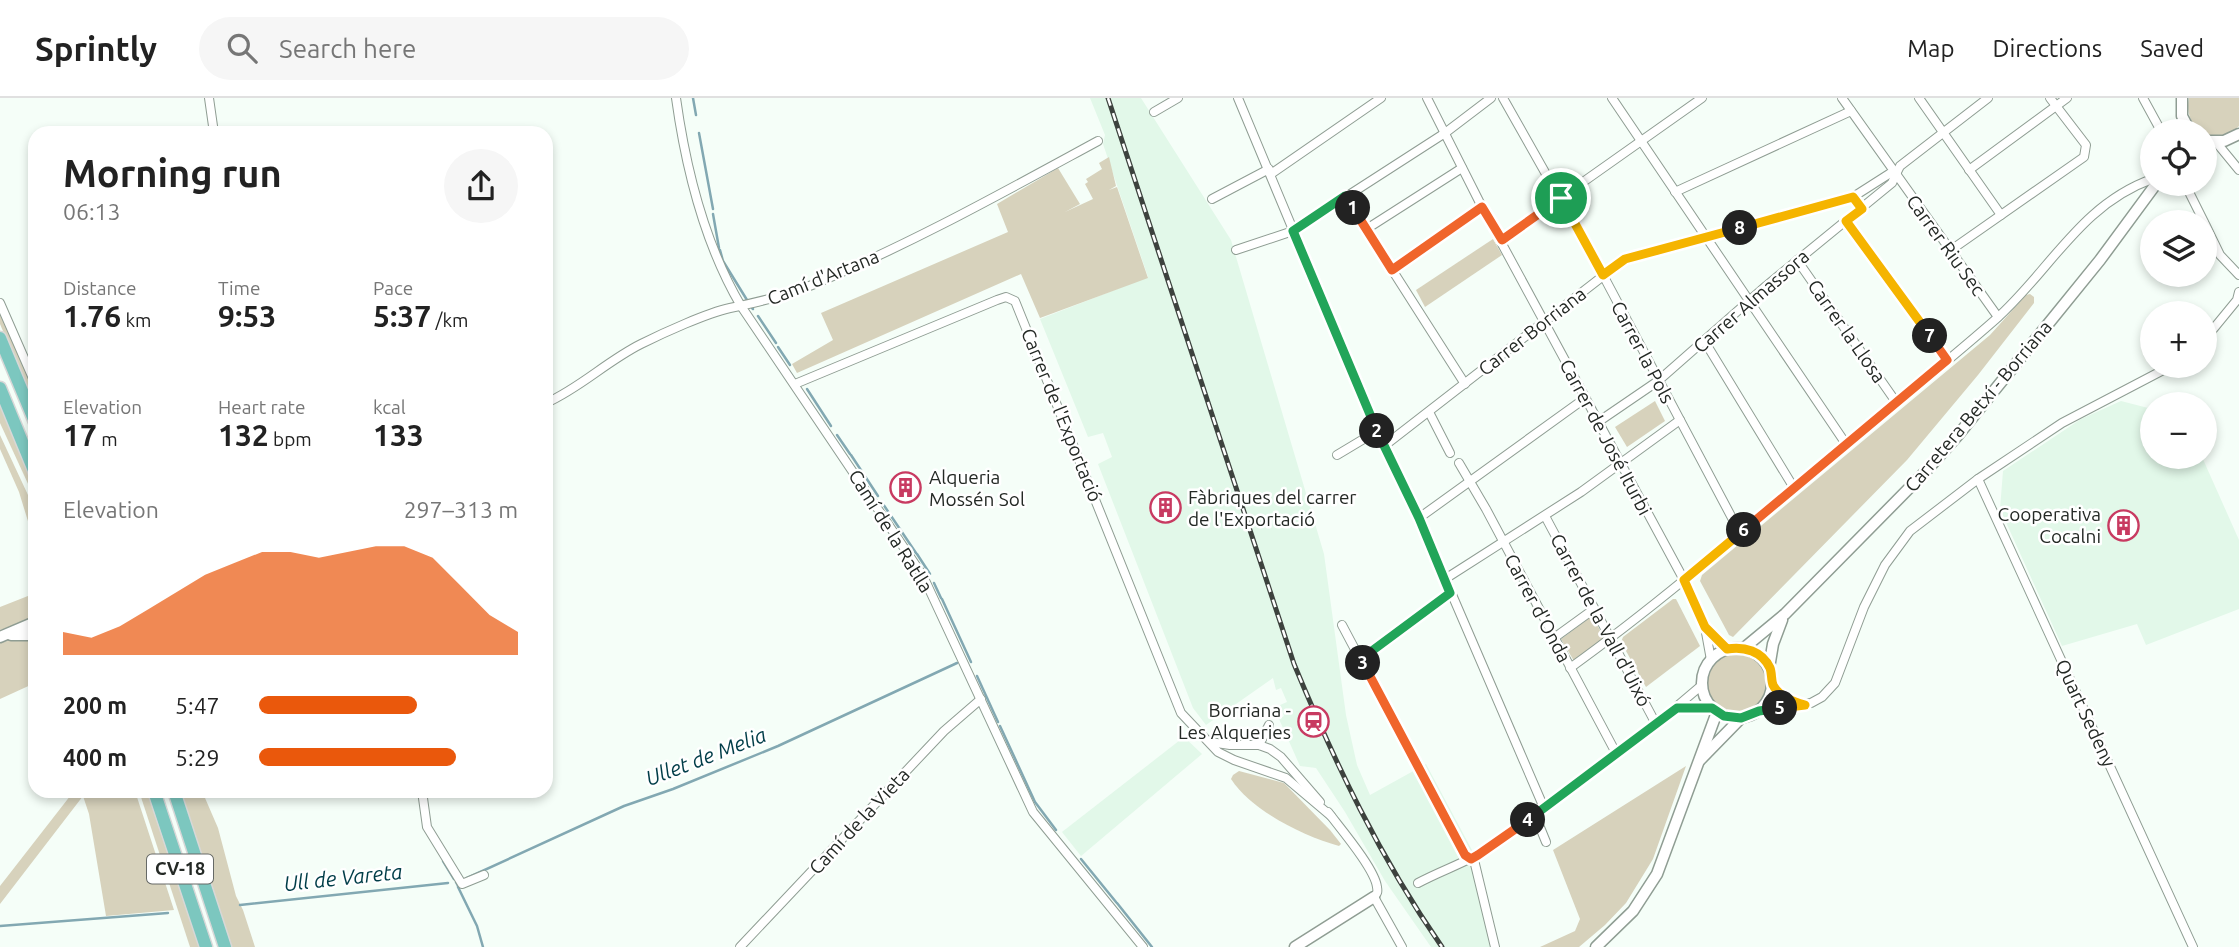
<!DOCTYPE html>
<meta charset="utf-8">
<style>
:root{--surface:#fff;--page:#f6f6f6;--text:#222;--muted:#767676;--line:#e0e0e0;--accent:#ea580c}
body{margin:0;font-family:Ubuntu,sans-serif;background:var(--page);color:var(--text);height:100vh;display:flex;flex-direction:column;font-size:26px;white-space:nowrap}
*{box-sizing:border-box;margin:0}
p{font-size:23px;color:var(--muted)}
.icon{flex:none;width:38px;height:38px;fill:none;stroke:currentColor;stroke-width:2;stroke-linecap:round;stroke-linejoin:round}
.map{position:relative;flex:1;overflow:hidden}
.sheet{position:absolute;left:28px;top:28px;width:525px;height:672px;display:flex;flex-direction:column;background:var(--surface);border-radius:21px;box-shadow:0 4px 10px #0003}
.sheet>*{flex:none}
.controls{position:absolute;left:2140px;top:21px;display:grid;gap:14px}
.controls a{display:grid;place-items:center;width:77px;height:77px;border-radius:50%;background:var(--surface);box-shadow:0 4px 10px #0003;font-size:35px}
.pin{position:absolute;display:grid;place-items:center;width:60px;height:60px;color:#fff;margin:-30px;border:4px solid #fff;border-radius:50%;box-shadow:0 2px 7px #0007}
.km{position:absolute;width:35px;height:35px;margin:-18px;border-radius:50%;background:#222;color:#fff;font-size:19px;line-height:35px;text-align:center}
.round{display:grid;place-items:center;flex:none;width:74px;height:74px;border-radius:37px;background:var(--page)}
.overview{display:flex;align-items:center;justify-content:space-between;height:119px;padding:0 35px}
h1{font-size:38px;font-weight:700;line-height:52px}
.stats{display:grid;grid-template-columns:repeat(3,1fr);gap:10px;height:119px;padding:7px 35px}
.stats div{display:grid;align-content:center}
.stats b{font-size:30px;font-weight:700}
.stats small{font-size:19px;font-weight:400}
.stats p{font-size:19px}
.chart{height:196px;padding:14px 35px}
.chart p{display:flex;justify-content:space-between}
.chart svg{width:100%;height:126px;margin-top:7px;fill:var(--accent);opacity:.7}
ul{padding:0 35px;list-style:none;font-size:23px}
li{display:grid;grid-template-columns:112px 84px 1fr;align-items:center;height:52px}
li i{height:18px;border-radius:9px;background:var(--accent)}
header{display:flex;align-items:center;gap:42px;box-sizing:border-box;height:98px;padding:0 35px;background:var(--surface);border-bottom:2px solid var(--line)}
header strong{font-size:33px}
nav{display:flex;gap:38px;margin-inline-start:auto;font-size:24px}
.search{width:490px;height:63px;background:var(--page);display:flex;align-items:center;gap:18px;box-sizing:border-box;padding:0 24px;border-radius:38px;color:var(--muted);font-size:26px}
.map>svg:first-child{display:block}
.built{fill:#e2f8e9}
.green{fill:#d7d2bc}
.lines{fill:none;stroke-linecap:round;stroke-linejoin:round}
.stream{stroke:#82a8b2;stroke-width:2.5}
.street-casing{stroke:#8f9d93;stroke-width:10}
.secondary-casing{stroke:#8f9d93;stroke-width:13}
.primary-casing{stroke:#d8d8d8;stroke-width:15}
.street{stroke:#fff;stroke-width:8}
.secondary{stroke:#fff;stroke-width:10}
.primary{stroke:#7cc7bf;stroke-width:12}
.rail-casing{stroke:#3d423e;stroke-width:5}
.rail{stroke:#fff;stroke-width:2.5;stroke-dasharray:8;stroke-linecap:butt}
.split-1-casing{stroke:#fff;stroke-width:14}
.split-2-casing{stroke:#fff;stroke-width:14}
.split-3-casing{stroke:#fff;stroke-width:14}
.split-4-casing{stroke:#fff;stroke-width:14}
.split-5-casing{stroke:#fff;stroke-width:14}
.split-6-casing{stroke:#fff;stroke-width:14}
.split-7-casing{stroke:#fff;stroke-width:14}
.split-8-casing{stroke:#fff;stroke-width:14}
.split-9-casing{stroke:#fff;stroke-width:14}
.split-1{stroke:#f0652b;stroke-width:9}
.split-2{stroke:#22a559;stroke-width:9}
.split-3{stroke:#22a559;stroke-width:9}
.split-4{stroke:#f0652b;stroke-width:9}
.split-5{stroke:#22a559;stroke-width:9}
.split-6{stroke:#f5b400;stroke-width:9}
.split-7{stroke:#f0652b;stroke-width:9}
.split-8{stroke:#f5b400;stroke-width:9}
.split-9{stroke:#f5b400;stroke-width:9}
.labels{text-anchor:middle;stroke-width:5;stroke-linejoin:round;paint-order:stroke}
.shield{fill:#fff;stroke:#666966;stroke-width:2}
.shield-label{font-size:18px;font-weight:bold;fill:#242925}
.street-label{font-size:19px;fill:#242925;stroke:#fff}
.poi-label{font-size:19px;fill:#242925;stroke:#fff;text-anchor:start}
.water-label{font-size:21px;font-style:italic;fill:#003d48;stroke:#fff}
</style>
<header>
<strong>Sprintly</strong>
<div class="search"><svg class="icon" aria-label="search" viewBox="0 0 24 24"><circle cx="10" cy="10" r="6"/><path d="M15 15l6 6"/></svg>Search here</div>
<nav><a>Map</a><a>Directions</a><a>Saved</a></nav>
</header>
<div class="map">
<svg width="2239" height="849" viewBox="0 0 2239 849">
<rect width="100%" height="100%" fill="#f5fef8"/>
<g class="built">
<polygon points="1090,0 1141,0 1231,142 1324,456 1346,617 1357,667 1370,697 1426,666 1473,754 1495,849 1431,849 1385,783 1345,714 1316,670 1300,668 1279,621 1284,618 1280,607 1287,604 1281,590 1276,592 1273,580 1206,627 1193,610 1098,366 1112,359 1103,335 1088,339 1040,221 1148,179 1103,46 1105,37"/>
<polygon points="2121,303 2152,311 2152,359 2202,359 2239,442 2239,511 2146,547 2137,526 2062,548 2000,411 2003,373 2081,321"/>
<polygon points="1184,639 1202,656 1081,758 1062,734"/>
</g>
<g class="green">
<path d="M 2189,0 L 2239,0 L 2239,28 C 2216,51 2182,31 2189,0 Z"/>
<polygon points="1109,59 1116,88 1109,92 1117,89 1148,180 1040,220 1021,176 797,275 792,266 833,242 821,215 1008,134 997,106 1058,70 1080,106 1065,114 1093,101 1085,86 1088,84 1086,81 1102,71 1099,65"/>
<polygon points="1493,141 1502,157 1425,209 1416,192"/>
<polygon points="2030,196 2034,199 2034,205 1978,277 1907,362 1733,539 1729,537 1700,483 1702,477 1990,237 2026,197"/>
<polygon points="0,208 35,290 35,308 0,226"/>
<polygon points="0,303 35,387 35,401 0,325"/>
<polygon points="1655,303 1665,323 1627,349 1615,329"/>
<polygon points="0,337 35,412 35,446 19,394 0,351"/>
<path d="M 35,493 C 35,523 29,525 0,532 L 0,509 L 33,496 Z"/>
<polygon points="1673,501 1676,501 1700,548 1646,589 1621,544 1623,539"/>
<polygon points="1592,518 1605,541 1574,563 1561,541"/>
<polygon points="32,540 35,545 35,585 0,601 0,544"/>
<circle cx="1737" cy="585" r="30"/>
<polygon points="1686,668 1653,761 1626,805 1605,827 1579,849 1540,849 1575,833 1580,821 1553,752"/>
<path d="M 1239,673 L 1284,685 L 1330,732 L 1341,746 L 1339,748 C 1303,738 1252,713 1231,681 L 1233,677 Z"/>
<polygon points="74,693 135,693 174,812 106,818 89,716 83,698 0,806 0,788"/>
<polygon points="139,693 149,693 200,849 190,849"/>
<polygon points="180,693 202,693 218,730 236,798 243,812 255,849 231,849"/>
</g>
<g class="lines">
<g class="stream">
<polyline points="693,0 696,17"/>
<polyline points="699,35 713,111"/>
<polyline points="713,116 719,150"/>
<polyline points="720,152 723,163 747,202"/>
<polyline points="752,210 753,211"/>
<polyline points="758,218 776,245"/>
<polyline points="778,249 790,267"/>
<polyline points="807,291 831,328"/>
<polyline points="837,337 850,356"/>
<polyline points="851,357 878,398"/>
<polyline points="883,406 916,455"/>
<polyline points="917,456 930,476"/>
<polyline points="934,485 941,500"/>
<polyline points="942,501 971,564"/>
<polyline points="977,578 998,624"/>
<polyline points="1000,628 1035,704 1056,732"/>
<polyline points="1081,761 1116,804"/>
<polyline points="443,763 454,781"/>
<polyline points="467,780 624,708 673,691 778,648 957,565"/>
<polyline points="456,784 458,788"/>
<polyline points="458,789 477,828 483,849"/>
<polyline points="1117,805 1152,849"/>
<polyline points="240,807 448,785"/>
<polyline points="0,828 168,815"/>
</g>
<defs>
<g id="street">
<polyline points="209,0 214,35"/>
<path d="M 676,0 C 686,72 704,145 741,208 L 923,478 L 1033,714 L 1143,849"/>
<polyline points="1238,0 1377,333 1419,420 1544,710"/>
<polyline points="1427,0 1482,109 1684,482 1705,529 1711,562"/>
<polyline points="1503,0 1603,177 1740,435"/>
<polyline points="1612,0 1846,346"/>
<polyline points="1842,0 1998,219"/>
<polyline points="1919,0 2001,117"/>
<polyline points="2143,0 2161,33"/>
<polyline points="1154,14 1178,0"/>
<polyline points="2216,44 2239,72"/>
<polyline points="1969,72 2067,0"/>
<polyline points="1271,76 1381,0"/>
<polyline points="2185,86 2204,124"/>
<polyline points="1675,94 1851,13"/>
<polyline points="1345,98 1465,286"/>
<polyline points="1212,101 1269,71"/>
<polyline points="1846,123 1947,262"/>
<polyline points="2205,126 2220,157 2239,177"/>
<polyline points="1365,132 1462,70"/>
<polyline points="1501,142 1702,0"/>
<polyline points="1236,152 1293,133 1445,35 1491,0"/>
<polyline points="1951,152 2084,59 2086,47 2050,0"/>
<polyline points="1797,162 1896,304"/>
<polyline points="1392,172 1482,109"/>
<polyline points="0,205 35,285"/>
<polyline points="2205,241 2237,202 2239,194"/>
<polyline points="1705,244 1794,390"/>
<polyline points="795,286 997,202 1006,199 1015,203 1181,615 1218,654 1234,662 1286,680 1331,718"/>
<path d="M 546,305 C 580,290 607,263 641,246 C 663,235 707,215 730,210 C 758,204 785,198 812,187 C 911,146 1004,94 1098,43"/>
<polyline points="1429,314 1450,355"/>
<polyline points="1598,324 1658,283 1766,188 1892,85 1897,74"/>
<polyline points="1384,348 1625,161 1853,99 1889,76 1897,74 1900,68 1988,0"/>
<polyline points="1337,357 1377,333"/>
<polyline points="1459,365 1486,411 1616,655"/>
<polyline points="1978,381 2193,849"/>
<polyline points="1545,418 1656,626"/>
<polyline points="1419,420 1584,301"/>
<polyline points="1445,481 1581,394 1680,322"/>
<polyline points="1342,527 1462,753 1474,762 1495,849"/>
<polyline points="1705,529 1727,551"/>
<polyline points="1554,540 1594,511"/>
<polyline points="1361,561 1450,495"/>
<path d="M 1570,570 C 1656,508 1736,439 1817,370 C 1877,320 1938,272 1996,221 C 2050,173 2080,107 2152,81"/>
<polyline points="1773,587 1786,600 1799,605"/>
<polyline points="1677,610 1712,609"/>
<polyline points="1759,613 1811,605 1822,599 1835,585 1864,509 1885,467 1910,433 1978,381 2062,325 2171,268"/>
<polyline points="1210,644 1230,647 1259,647 1270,651 1281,659 1320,704"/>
<polyline points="1259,647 1269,627"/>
<polyline points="422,693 427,729 462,786 484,777"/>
<path d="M 1328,714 C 1340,730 1375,771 1377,789 C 1378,795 1377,795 1374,799 L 1402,849"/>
<polyline points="1535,717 1546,744"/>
<path d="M 1418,785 C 1442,772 1468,764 1491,749 L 1656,626 L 1702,587"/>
<polyline points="740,849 944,633 981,601"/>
</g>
<g id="secondary">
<polyline points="2182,0 2182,18 2190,33"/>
<polyline points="2205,43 2224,43 2239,36"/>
<polyline points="11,537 35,537"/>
<polyline points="0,539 35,524"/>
<circle cx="1737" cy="585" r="35"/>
<polyline points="1744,550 1785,516 1927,372 1959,336 2100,162 2156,86"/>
<polyline points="1769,570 1773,546 1782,522"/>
<polyline points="1700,662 1741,620"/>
<polyline points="1295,849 1374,799"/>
<polyline points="1596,849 1633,813 1657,776 1717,614"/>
</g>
<g id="primary">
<polyline points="0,240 35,324"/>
<polyline points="0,290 35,375"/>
<polyline points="154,693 206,849"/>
<polyline points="174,693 225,849"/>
</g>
</defs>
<use href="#street" class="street-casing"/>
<use href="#secondary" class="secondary-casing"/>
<use href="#primary" class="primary-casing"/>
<use href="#street" class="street"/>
<use href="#secondary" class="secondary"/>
<use href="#primary" class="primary"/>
<defs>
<path id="rail" d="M 1108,0 L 1294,566 C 1336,667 1379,758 1442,849"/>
</defs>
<use href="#rail" class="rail-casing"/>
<use href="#rail" class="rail"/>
</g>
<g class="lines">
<defs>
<polyline id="split-1" points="1353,110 1392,172 1482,109 1502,142 1561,100"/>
<polyline id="split-2" points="1353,110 1345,98 1293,133 1377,333"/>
<polyline id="split-3" points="1363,565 1361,561 1450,495 1419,420 1377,333"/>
<polyline id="split-4" points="1363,565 1465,757 1471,761 1478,757 1528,722"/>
<polyline id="split-5" points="1528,722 1677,610 1712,610 1724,618 1741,620 1759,613 1780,610"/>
<path id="split-6" d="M 1744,432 L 1684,482 L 1705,529 L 1727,551 C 1744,548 1762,553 1770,570 C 1772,575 1771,582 1773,587 C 1779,599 1794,604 1805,607 L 1780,610"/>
<polyline id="split-7" points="1744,432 1947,262 1930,238"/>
<polyline id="split-8" points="1740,130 1853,99 1862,111 1846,123 1930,238"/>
<polyline id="split-9" points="1561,100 1603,177 1625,161 1740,130"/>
</defs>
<use href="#split-1" class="split-1-casing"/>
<use href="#split-2" class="split-2-casing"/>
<use href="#split-3" class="split-3-casing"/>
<use href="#split-4" class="split-4-casing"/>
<use href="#split-5" class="split-5-casing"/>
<use href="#split-6" class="split-6-casing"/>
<use href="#split-7" class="split-7-casing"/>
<use href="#split-8" class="split-8-casing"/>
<use href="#split-9" class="split-9-casing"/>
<use href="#split-1" class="split-1"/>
<use href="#split-2" class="split-2"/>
<use href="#split-3" class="split-3"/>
<use href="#split-4" class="split-4"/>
<use href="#split-5" class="split-5"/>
<use href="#split-6" class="split-6"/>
<use href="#split-7" class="split-7"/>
<use href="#split-8" class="split-8"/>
<use href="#split-9" class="split-9"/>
</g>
<defs>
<symbol id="building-ring" viewBox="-11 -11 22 22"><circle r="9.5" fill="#fff" stroke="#c83a61" stroke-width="1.5"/><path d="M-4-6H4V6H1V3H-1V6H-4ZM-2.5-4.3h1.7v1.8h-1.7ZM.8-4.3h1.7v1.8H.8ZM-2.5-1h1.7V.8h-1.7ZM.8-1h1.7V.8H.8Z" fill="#c83a61"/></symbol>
<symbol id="station-ring" viewBox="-11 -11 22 22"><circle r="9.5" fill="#fff" stroke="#c83a61" stroke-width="1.5"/><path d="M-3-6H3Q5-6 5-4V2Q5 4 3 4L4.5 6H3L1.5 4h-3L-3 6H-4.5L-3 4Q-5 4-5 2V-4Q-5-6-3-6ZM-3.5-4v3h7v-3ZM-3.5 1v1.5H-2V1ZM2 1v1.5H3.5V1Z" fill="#c83a61"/></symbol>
</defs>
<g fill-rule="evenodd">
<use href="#building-ring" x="888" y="372" width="35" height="35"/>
<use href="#building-ring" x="1148" y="392" width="35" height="35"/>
<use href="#building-ring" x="2106" y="410" width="35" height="35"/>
<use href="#station-ring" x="1296" y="606" width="35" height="35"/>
</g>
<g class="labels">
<rect class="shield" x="147" y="756.5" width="66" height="29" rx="5"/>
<g class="shield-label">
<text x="180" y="777">CV-18</text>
</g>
<g class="street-label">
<text transform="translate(1946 147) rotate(54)" y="7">Carrer Riu Sec</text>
<text transform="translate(823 179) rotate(-22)" y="7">Camí d'Artana</text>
<text transform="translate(1751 203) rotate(-41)" y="7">Carrer Almassora</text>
<text transform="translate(1532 233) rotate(-38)" y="7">Carrer Borriana</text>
<text transform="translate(1847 233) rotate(55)" y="7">Carrer la Llosa</text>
<text transform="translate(1643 254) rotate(62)" y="7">Carrer la Pols</text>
<text transform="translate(1978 308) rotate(-50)" y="7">Carretera Betxí - Borriana</text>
<text transform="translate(1062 317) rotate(68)" y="7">Carrer de l'Exportació</text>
<text transform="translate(1606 339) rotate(62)" y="7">Carrer de José Iturbi</text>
<text transform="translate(891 433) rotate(58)" y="7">Camí de la Ratlla</text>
<text transform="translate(1538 510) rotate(62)" y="7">Carrer d'Onda</text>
<text transform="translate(1601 522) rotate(62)" y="7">Carrer de la Vall d'Uixó</text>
<text transform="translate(2086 615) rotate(65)" y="7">Quart Sedeny</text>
<text transform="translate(859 723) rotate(-47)" y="7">Camí de la Vieta</text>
</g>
<g class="poi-label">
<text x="929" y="386">Alqueria<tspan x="929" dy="22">Mossén Sol</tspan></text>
<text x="1188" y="406">Fàbriques del carrer<tspan x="1188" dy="22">de l'Exportació</tspan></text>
<text x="2101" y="423" text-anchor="end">Cooperativa<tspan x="2101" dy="22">Cocalni</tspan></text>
<text x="1291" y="619" text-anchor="end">Borriana -<tspan x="1291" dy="22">Les Alqueries</tspan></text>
</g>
<g class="water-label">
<text transform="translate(706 659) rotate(-21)" y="7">Ullet de Melia</text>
<text transform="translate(343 780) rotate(-6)" y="7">Ull de Vareta</text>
</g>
</g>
</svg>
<div class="controls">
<a><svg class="icon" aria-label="locate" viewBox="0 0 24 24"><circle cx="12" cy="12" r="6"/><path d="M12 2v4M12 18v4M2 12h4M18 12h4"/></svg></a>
<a><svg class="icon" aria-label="layers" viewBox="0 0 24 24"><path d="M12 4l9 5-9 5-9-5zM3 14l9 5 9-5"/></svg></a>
<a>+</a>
<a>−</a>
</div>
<div class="pin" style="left:1561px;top:100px;background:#1e9e55"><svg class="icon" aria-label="arrive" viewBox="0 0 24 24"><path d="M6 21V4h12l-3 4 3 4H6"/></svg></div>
<b class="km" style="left:1353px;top:110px">1</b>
<b class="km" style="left:1377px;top:333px">2</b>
<b class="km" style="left:1363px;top:565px">3</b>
<b class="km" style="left:1528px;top:722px">4</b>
<b class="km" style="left:1780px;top:610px">5</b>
<b class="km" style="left:1744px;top:432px">6</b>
<b class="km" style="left:1930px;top:238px">7</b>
<b class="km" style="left:1740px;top:130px">8</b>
<section class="sheet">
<div class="overview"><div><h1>Morning run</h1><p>06:13</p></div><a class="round"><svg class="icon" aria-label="share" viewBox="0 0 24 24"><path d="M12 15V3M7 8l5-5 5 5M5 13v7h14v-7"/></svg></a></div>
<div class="stats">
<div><p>Distance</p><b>1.76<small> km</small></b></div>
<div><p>Time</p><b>9:53</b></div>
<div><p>Pace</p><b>5:37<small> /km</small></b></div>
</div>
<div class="stats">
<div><p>Elevation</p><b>17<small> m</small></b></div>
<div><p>Heart rate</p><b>132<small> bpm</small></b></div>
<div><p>kcal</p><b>133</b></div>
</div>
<div class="chart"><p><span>Elevation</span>297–313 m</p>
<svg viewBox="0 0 160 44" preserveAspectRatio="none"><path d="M0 44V36L10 38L20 34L30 28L40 22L50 16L60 12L70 8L80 8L90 10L100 8L110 6L120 6L130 10L140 20L150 30L160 36V44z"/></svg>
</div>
<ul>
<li><b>200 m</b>5:47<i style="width:61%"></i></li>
<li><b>400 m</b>5:29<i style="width:76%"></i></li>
</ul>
</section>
</div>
